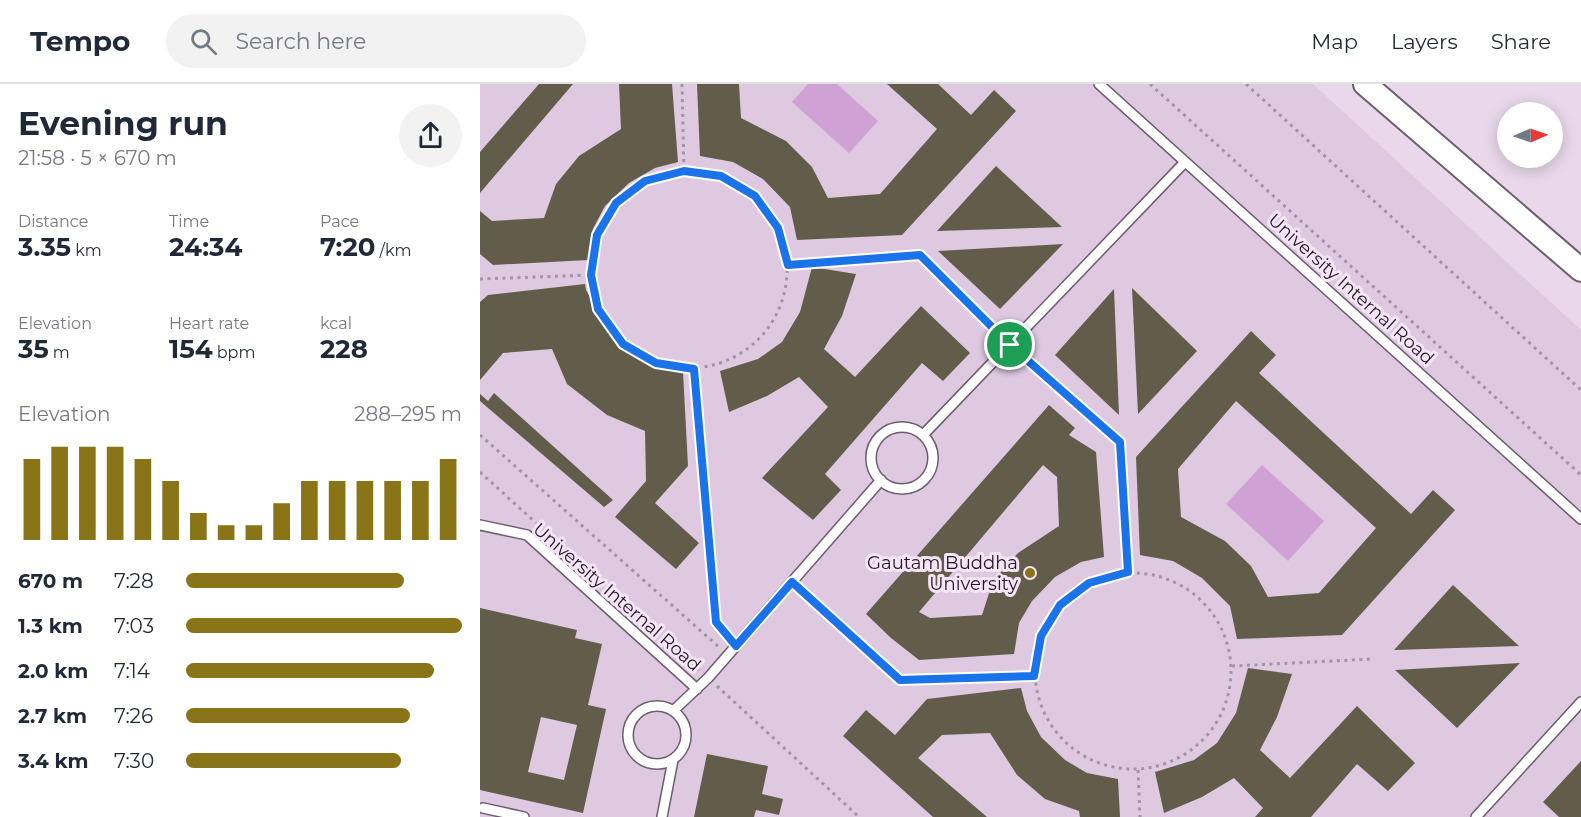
<!DOCTYPE html>
<meta charset="utf-8">
<style>
:root{--surface:#fff;--page:#f2f2f3;--text:#1f2937;--muted:#747a83;--line:#e0e1e3;--accent:#897417}
body{margin:0;font-family:Montserrat,sans-serif;background:var(--page);color:var(--text);height:100vh;display:flex;flex-direction:column;font-size:22px;white-space:nowrap}
*{box-sizing:border-box;margin:0}
p{font-size:20px;color:var(--muted)}
.icon{flex:none;width:33px;height:33px;fill:none;stroke:currentColor;stroke-width:2;stroke-linecap:round;stroke-linejoin:round}
.map{position:relative;flex:1;overflow:hidden}
.drawer{display:flex;flex-direction:column;background:var(--surface);width:480px}
.drawer>*{flex:none}
.needle{width:39px;rotate:88deg}
.fabs{position:absolute;left:1017px;top:18px;display:grid;gap:12px}
.fabs a{display:grid;place-items:center;width:66px;height:66px;border-radius:50%;background:var(--surface);box-shadow:0 3px 15px #0003;font-size:30px}
.pin{position:absolute;display:grid;place-items:center;width:51px;height:51px;color:#fff;margin:-26px;border:3px solid #fff;border-radius:50%;box-shadow:0 2px 6px #0007}
.round{display:grid;place-items:center;flex:none;width:63px;height:63px;border-radius:32px;background:var(--page)}
.headline{display:flex;align-items:center;justify-content:space-between;height:102px;padding:0 18px}
h1{font-size:33px;font-weight:700;line-height:45px}
.figures{display:grid;grid-template-columns:repeat(3,1fr);gap:9px;height:102px;padding:6px 18px}
.figures div{display:grid;align-content:center}
.figures b{font-size:26px;font-weight:700}
.figures small{font-size:16px;font-weight:400}
.figures p{font-size:16px}
.chart{height:168px;padding:12px 18px}
.chart p{display:flex;justify-content:space-between}
.chart svg{width:100%;height:108px;margin-top:6px;stroke:var(--accent);stroke-width:6}
ul{padding:0 18px;list-style:none;font-size:20px}
li{display:grid;grid-template-columns:96px 72px 1fr;align-items:center;height:45px}
li i{height:15px;border-radius:8px;background:var(--accent)}
header{display:flex;align-items:center;gap:36px;box-sizing:border-box;height:84px;padding:0 30px;background:var(--surface);border-bottom:2px solid var(--line)}
header strong{font-size:28px}
nav{display:flex;gap:33px;margin-inline-start:auto;font-size:21px}
.search{width:420px;height:54px;background:var(--page);display:flex;align-items:center;gap:15px;box-sizing:border-box;padding:0 21px;border-radius:33px;color:var(--muted);font-size:22px}
main{display:flex;flex:1;min-height:0}
.map>svg:first-child{display:block}
.built{fill:#dec9e1}
.green{fill:#d0a1d5}
.building{fill:#625d4a;fill-rule:evenodd}
.lines{fill:none;stroke-linecap:round;stroke-linejoin:round}
.service-casing{stroke:#6c5e6d;stroke-width:12}
.tertiary-casing{stroke:#6c5e6d;stroke-width:26}
.path{stroke:#a295a3;stroke-width:3;stroke-dasharray:3 4.5;stroke-linecap:butt}
.service{stroke:#fff;stroke-width:9}
.tertiary{stroke:#fff;stroke-width:22}
.route-casing{stroke:#fff;stroke-width:12}
.route{stroke:#1a73e8;stroke-width:8}
.poi-dot{fill:#897417;stroke:#f5e5f7;stroke-width:2}
.labels{text-anchor:middle;stroke-width:6;stroke-linejoin:round;paint-order:stroke}
.street-label{font-size:18px;fill:#201b21;stroke:#f5e5f7}
.poi-label{font-size:18px;fill:#201b21;stroke:#f5e5f7;text-anchor:end}
</style>
<header>
<strong>Tempo</strong>
<div class="search"><svg class="icon" aria-label="search" viewBox="0 0 24 24"><circle cx="10" cy="10" r="6"/><path d="M15 15l6 6"/></svg>Search here</div>
<nav><a>Map</a><a>Layers</a><a>Share</a></nav>
</header>
<main>
<section class="drawer">
<div class="headline"><div><h1>Evening run</h1><p>21:58 · 5 × 670 m</p></div><a class="round"><svg class="icon" aria-label="share" viewBox="0 0 24 24"><path d="M12 15V3M7 8l5-5 5 5M5 13v7h14v-7"/></svg></a></div>
<div class="figures">
<div><p>Distance</p><b>3.35<small> km</small></b></div>
<div><p>Time</p><b>24:34</b></div>
<div><p>Pace</p><b>7:20<small> /km</small></b></div>
</div>
<div class="figures">
<div><p>Elevation</p><b>35<small> m</small></b></div>
<div><p>Heart rate</p><b>154<small> bpm</small></b></div>
<div><p>kcal</p><b>228</b></div>
</div>
<div class="chart"><p><span>Elevation</span>288–295 m</p>
<svg viewBox="0 0 160 44" preserveAspectRatio="none"><path d="M5 44V11M15 44V6M25 44V6M35 44V6M45 44V11M55 44V20M65 44V33M75 44V38M85 44V38M95 44V29M105 44V20M115 44V20M125 44V20M135 44V20M145 44V20M155 44V11"/></svg>
</div>
<ul>
<li><b>670 m</b>7:28<i style="width:79%"></i></li>
<li><b>1.3 km</b>7:03<i style="width:100%"></i></li>
<li><b>2.0 km</b>7:14<i style="width:90%"></i></li>
<li><b>2.7 km</b>7:26<i style="width:81%"></i></li>
<li><b>3.4 km</b>7:30<i style="width:78%"></i></li>
</ul>
</section>
<div class="map">
<svg width="1101" height="733" viewBox="0 0 1101 733">
<rect width="100%" height="100%" fill="#e8d8ea"/>
<polygon class="built" points="0,0 833,0 1101,246 1101,733 0,733"/>
<g class="green">
<polygon points="328,0 357,0 398,37 369,69 312,18"/>
<polygon points="782,381 844,437 808,477 746,420"/>
</g>
<g class="building">
<polygon points="59,0 93,0 0,109 0,68"/>
<polygon points="139,0 192,0 198,78 175,84 149,99 125,122 113,145 108,176 13,181 0,170 0,127 12,137 64,134 76,100 99,72 141,45"/>
<polygon points="217,0 259,0 261,34 306,57 332,83 348,114 400,110 457,45 407,0 458,0 491,31 514,6 536,27 422,151 317,156 310,123 283,95 253,78 220,72"/>
<polygon points="516,82 582,143 457,147"/>
<polygon points="583,160 520,225 458,167"/>
<polygon points="332,183 376,190 362,232 344,265 375,293 441,222 490,269 463,297 442,279 345,390 361,406 333,436 282,394 348,323 319,293 287,312 249,328 240,287 278,275 302,258 320,228"/>
<polygon points="105,200 106,206 121,232 170,282 203,288 208,382 175,419 219,459 196,485 135,433 166,397 165,347 127,331 87,300 72,265 23,269 0,296 0,218 8,211"/>
<polygon points="652,204 717,267 658,330"/>
<polygon points="634,205 639,331 575,271"/>
<path d="M 771,247 L 796,271 L 779,289 L 931,430 L 953,406 L 975,426 L 862,551 L 757,555 L 750,522 L 722,494 L 693,477 L 660,471 L 656,373 ZM 756,317 L 896,444 L 839,509 L 788,513 L 771,482 L 745,457 L 701,433 L 698,385 Z"/>
<polygon points="14,309 133,416 124,423 0,317 0,310 8,317"/>
<path d="M 569,321 L 595,344 L 589,351 L 616,368 L 624,473 L 601,478 L 575,493 L 552,517 L 539,539 L 534,570 L 439,576 L 411,554 L 386,530 ZM 563,381 L 577,393 L 579,442 L 538,469 L 513,497 L 502,531 L 450,534 L 439,528 Z"/>
<polygon points="973,501 1039,562 914,566"/>
<path d="M 0,524 L 97,546 L 95,554 L 122,560 L 108,621 L 126,625 L 103,729 L 0,706 ZM 61,633 L 97,641 L 84,696 L 48,688 Z"/>
<polygon points="1040,579 977,644 915,586"/>
<polygon points="768,584 812,590 797,633 780,666 810,694 877,622 935,679 908,707 877,680 831,733 775,733 783,724 754,694 722,713 684,729 675,688 714,676 737,659 756,629"/>
<polygon points="541,604 547,627 561,653 585,676 607,689 638,695 640,733 600,733 599,727 565,715 537,691 510,649 462,651 438,674 507,733 453,733 363,652 386,626 415,651 447,615"/>
<polygon points="227,670 288,682 282,710 303,715 299,731 276,726 274,733 214,733"/>
<polygon points="1101,677 1101,733 1079,733 1063,718"/>
</g>
<g class="lines">
<defs>
<g id="service">
<polyline points="619,0 1101,435"/>
<circle cx="422" cy="374" r="31"/>
<polyline points="443,351 705,78"/>
<polyline points="0,441 47,451 217,605"/>
<circle cx="177" cy="651" r="29"/>
<polyline points="194,626 228,594 401,396"/>
<polyline points="3,724 44,733"/>
<polyline points="182,733 193,676"/>
<polyline points="996,733 1101,618"/>
</g>
<polyline id="tertiary" points="885,0 1101,186"/>
</defs>
<use href="#service" class="service-casing"/>
<use href="#tertiary" class="tertiary-casing"/>
<g class="path">
<polyline points="202,0 204,87"/>
<polyline points="670,0 1101,391"/>
<polyline points="766,0 1101,306"/>
<circle cx="209" cy="186" r="98"/>
<polyline points="308,181 440,171 521,252"/>
<polyline points="0,195 111,191"/>
<polyline points="539,269 640,358 648,488"/>
<polyline points="214,285 236,538 247,551"/>
<polyline points="0,351 239,563"/>
<polyline points="0,388 56,439"/>
<circle cx="653" cy="587" r="98"/>
<polyline points="322,508 420,596 554,592"/>
<polyline points="195,564 219,586"/>
<polyline points="752,582 892,575"/>
<polyline points="237,602 379,733"/>
<polyline points="658,686 660,733"/>
</g>
<use href="#service" class="service"/>
<use href="#tertiary" class="tertiary"/>
</g>
<g class="lines">
<defs>
<polygon id="route" points="204,87 241,92 275,112 298,144 308,181 440,171 530,261 640,358 648,488 609,499 580,521 561,552 554,592 420,596 312,498 256,562 236,538 214,285 176,279 143,260 118,225 111,191 117,151 136,119 165,97"/>
</defs>
<use href="#route" class="route-casing"/>
<use href="#route" class="route"/>
</g>
<circle class="poi-dot" cx="550" cy="489" r="6"/>
<g class="labels">
<g class="street-label">
<text transform="translate(871 205) rotate(42)" y="6">University Internal Road</text>
<text transform="translate(137 513) rotate(41)" y="6">University Internal Road</text>
</g>
<g class="poi-label">
<text x="538" y="485">Gautam Buddha<tspan x="538" dy="21">University</tspan></text>
</g>
</g>
</svg>
<div class="fabs">
<a><svg class="needle" viewBox="-14 -14 28 28"><path d="M0-13l5 13h-10z" fill="#e53935"/><path d="M0 13l5-13h-10z" fill="#747a83"/></svg></a>
</div>
<div class="pin" style="left:530px;top:261px;background:#1e9e55"><svg class="icon" aria-label="arrive" viewBox="0 0 24 24"><path d="M6 21V4h12l-3 4 3 4H6"/></svg></div>
</div>
</main>
